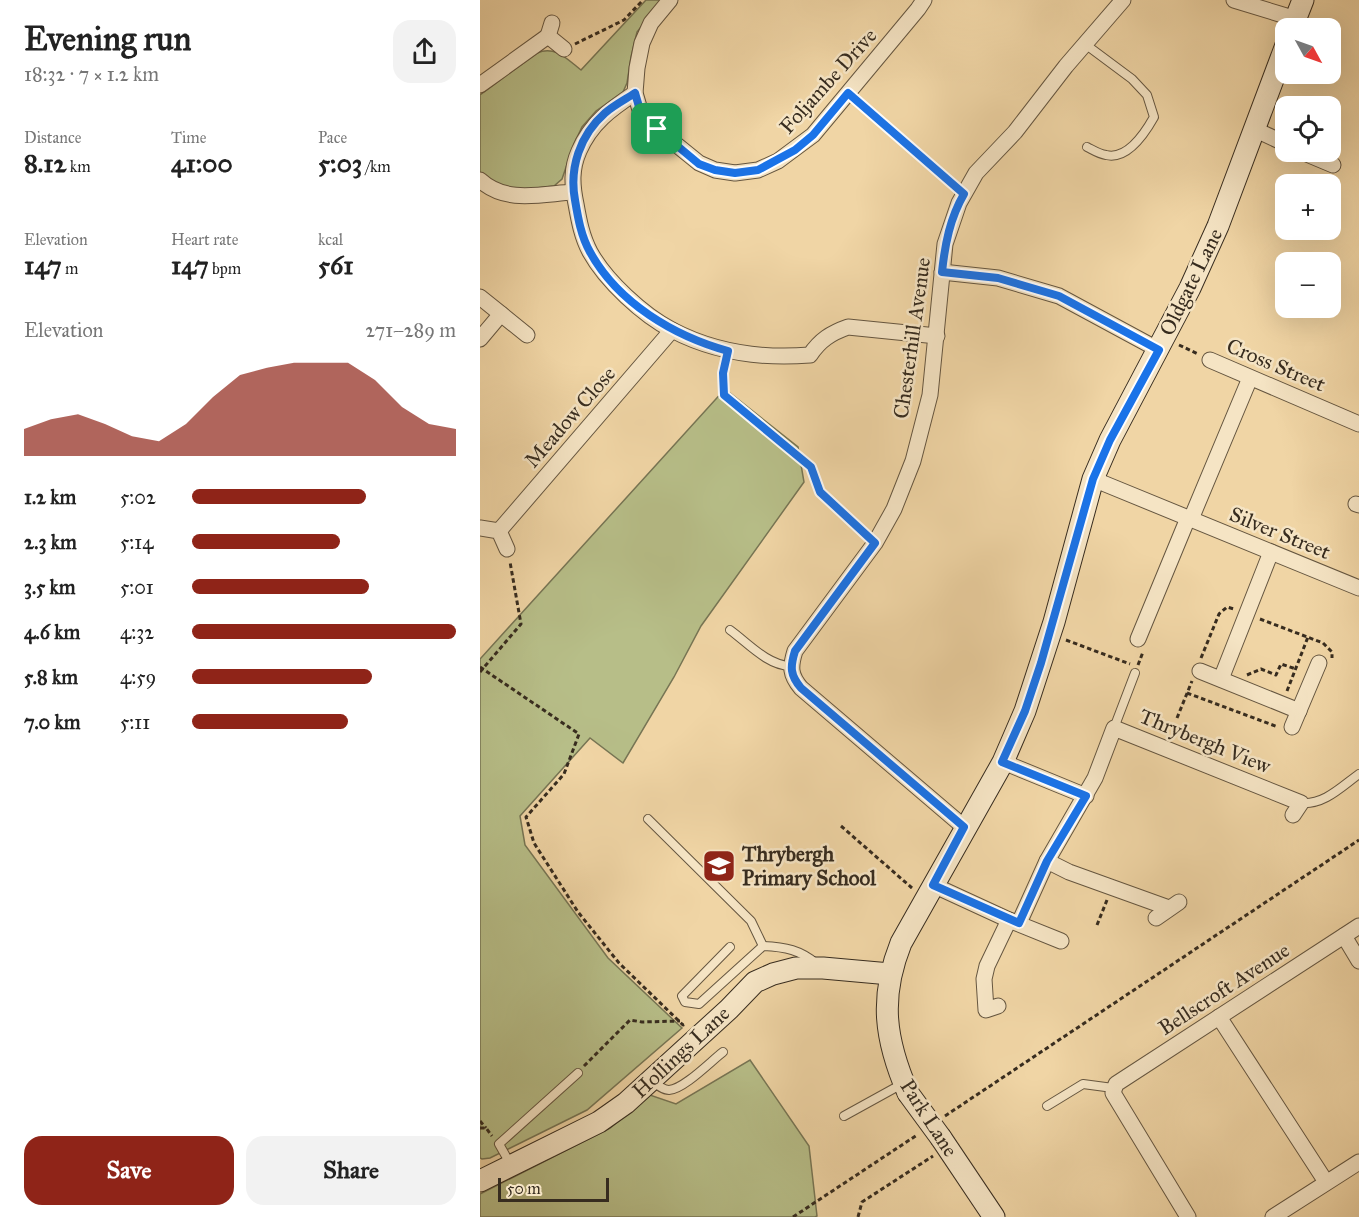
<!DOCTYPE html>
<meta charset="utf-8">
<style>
:root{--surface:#fff;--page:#f2f2f2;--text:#222;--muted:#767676;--accent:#8f2418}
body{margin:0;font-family:"IM FELL Great Primer",serif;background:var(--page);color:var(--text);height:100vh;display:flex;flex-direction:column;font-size:22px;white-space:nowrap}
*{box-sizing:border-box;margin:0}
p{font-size:20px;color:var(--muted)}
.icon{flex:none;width:33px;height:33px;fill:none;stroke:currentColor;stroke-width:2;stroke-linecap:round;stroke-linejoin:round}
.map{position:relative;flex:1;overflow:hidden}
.side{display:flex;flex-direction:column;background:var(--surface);width:480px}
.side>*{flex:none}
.needle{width:39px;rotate:130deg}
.buttons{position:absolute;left:795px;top:18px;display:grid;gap:12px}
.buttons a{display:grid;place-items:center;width:66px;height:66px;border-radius:12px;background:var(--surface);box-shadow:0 6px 24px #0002;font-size:30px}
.scale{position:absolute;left:18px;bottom:15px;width:111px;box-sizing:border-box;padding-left:6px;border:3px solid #372c1f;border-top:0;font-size:16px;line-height:21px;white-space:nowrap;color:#372c1f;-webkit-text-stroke:4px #f5e4c4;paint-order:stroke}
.pin{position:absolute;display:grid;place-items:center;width:51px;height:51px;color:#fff;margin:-26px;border-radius:12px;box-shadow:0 3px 9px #0006}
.round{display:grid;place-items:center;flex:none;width:63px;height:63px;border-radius:18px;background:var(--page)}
.overview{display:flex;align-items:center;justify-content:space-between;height:102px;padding:0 24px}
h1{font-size:33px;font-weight:800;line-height:45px}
.metrics{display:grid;grid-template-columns:repeat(3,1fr);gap:9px;height:102px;padding:6px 24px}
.metrics div{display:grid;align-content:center}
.metrics b{font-size:26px;font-weight:800}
.metrics small{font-size:16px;font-weight:400}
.metrics p{font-size:16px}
.chart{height:168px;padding:12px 24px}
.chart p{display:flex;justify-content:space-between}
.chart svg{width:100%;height:108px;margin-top:6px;fill:var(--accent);opacity:.7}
.action{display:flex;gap:12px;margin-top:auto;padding:12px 24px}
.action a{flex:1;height:69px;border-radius:18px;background:var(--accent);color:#fff;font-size:24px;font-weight:800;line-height:69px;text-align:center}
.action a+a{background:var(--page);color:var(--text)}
ul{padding:0 24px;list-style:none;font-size:20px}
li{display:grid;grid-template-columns:96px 72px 1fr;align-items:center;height:45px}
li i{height:15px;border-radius:8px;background:var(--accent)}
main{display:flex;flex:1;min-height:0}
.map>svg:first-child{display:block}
.green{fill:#b7be88;stroke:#777554;stroke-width:1.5}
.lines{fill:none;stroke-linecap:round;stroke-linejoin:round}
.lane-casing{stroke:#655640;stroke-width:10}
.street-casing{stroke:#655640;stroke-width:17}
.secondary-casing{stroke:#372c1f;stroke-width:23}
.path{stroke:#372c1f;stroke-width:3;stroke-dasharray:4.5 3;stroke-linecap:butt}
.lane{stroke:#f5e4c4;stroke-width:8}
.street{stroke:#f5e4c4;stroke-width:15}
.secondary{stroke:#f5e4c4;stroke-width:21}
.secondary-bridge-casing{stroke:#372c1f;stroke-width:23;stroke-linecap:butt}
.secondary-bridge{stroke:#f5e4c4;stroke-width:21}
.route-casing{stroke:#fff;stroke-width:12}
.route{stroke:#1a73e8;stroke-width:8}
.labels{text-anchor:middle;stroke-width:5;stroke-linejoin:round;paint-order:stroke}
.street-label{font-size:21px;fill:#372c1f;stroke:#f5e4c4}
.poi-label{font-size:21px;font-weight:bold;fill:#372c1f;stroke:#f5e4c4;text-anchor:start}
</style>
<main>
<section class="side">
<div class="overview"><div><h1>Evening run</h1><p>18:32 · 7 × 1.2 km</p></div><a class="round"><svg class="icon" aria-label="share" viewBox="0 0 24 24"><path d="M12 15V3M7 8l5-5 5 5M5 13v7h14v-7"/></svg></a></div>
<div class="metrics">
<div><p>Distance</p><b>8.12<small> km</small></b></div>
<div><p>Time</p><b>41:00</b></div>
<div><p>Pace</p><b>5:03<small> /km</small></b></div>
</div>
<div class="metrics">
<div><p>Elevation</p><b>147<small> m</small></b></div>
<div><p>Heart rate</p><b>147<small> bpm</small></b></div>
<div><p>kcal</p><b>561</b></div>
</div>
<div class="chart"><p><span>Elevation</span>271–289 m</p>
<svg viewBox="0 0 160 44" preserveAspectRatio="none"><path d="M0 44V33L10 29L20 27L30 31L40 36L50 38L60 31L70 20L80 11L90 8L100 6L110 6L120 6L130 13L140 24L150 31L160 33V44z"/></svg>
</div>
<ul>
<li><b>1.2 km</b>5:02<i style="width:66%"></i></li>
<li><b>2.3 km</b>5:14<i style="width:56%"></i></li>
<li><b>3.5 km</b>5:01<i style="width:67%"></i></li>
<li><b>4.6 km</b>4:32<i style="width:100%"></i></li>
<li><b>5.8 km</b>4:59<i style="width:68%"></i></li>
<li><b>7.0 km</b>5:11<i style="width:59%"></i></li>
</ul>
<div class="action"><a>Save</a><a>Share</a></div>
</section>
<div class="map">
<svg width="879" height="1217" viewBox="0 0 879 1217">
<rect width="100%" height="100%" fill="#f0d5a5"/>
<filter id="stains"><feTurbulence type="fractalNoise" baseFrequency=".00333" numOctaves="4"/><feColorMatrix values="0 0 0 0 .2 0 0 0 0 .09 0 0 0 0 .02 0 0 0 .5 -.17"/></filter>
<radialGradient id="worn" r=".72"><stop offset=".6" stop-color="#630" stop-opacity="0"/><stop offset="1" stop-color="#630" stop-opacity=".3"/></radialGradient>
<g class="green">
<path d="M 166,0 L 182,0 L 157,32 L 151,57 L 147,83 L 143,92 L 116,111 L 102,127 L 94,144 L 82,179 L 74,186 L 38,190 L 16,185 L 0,175 L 0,95 L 57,53 C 75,45 87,59 101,70 Z"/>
<polygon points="245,389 318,447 324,482 221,626 194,677 143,763 110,738 40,816 45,845 128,958 202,1028 107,1110 10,1158 2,1159 0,1158 0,659"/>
<polygon points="270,1060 329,1146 337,1216 335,1217 0,1217 0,1194 130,1128 170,1095 196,1104"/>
</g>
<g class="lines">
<defs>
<g id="lane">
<path d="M 605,44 L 652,79 L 667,95 L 674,117 C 665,133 647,160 626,155 C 619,154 613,150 607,147"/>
<path d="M 250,630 C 268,643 287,665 310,666"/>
<polyline points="634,728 655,673"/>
<path d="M 821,803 C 844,805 861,787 879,774"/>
<polyline points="168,819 271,921 283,946"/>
<path d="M 250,947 L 202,996 L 205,1002 L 219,1004 L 283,946 C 306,947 320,950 337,964"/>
<path d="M 172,1081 C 177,1085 183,1090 189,1090 C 204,1089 231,1061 243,1052"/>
<polyline points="567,1106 603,1084 633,1088"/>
<polyline points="364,1116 422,1084"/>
<polyline points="31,1165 19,1144 98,1073"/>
</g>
<g id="street">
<polyline points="190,0 171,23 162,43 157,68 155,93 160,110 177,129 219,163 235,170 255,173 278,170 298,161 333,135 438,9 444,0"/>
<polyline points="754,0 816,19"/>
<polyline points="72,23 68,36 84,49"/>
<polyline points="0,85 68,36"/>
<path d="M 155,93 C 131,109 111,123 99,151 C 91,169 92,185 96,204 C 99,221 102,237 110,252 C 126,281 163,315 192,330 C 236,353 282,359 330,355 C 340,340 351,333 368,327 L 457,336"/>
<polyline points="774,129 806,144"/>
<polyline points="822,152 853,165"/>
<path d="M 0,180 C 26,204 61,194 93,192"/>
<polyline points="462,272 518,278 579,296 679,350"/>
<polyline points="0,297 47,335"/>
<polyline points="0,339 21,314"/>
<polyline points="730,360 879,424"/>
<polyline points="613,479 879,588"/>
<polyline points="876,504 879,505"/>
<polyline points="711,519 770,378"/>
<polyline points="0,528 19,531 27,549"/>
<polyline points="19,531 192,330"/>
<polyline points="658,639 708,518"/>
<polyline points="720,671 819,711"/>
<polyline points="741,679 791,552"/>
<polyline points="812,727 839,663"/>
<polyline points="523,762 606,796"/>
<path d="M 484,827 L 321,688 C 310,675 310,667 315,651 L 395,543 L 414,509 L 433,461 L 450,395 L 465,244 L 479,203 L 496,173 L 535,132 L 586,66 L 643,0"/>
<polyline points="567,861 589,872 689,908"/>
<polyline points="453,885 529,920 581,941"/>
<polyline points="676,918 699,902"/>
<polyline points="539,923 567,861 615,778 634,728 821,803 813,815"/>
<polyline points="864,936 879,961"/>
<polyline points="518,1006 506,1010 504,979 507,966 529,920"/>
<polyline points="739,1017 846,1182"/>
<polyline points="708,1217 633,1093 636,1084 879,926"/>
<polyline points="793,1217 879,1162"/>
</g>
<g id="secondary">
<polyline points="812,28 823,0"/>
<path d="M 428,1093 C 405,1040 399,998 421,943 L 523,762 L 545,711 L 574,622 L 613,479 L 630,440 L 710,288 L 738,226 L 806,45"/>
<polyline points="461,1138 514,1217"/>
<polyline points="0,1181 119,1122 146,1103 249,1009 275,982 293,974 316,968 343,968 410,974"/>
</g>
</defs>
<use href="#lane" class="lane-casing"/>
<use href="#street" class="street-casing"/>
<use href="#secondary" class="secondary-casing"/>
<g class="path">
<polyline points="95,44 144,20 163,0"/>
<polyline points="379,102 473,184"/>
<polyline points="699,345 718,354"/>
<polyline points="245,365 243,373 245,395 331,467 340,492 385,534"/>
<polyline points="780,619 843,643 852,652 852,658"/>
<polyline points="586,640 650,664"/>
<polyline points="721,658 739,614 747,607 754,609"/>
<polyline points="658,665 663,652"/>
<polyline points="0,667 99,734 84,774 46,817 54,843 98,912 139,963 203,1025 206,1024"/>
<polyline points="0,672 41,624 30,562"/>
<polyline points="767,675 781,669 796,675 801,664 816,669"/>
<polyline points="807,691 828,637"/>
<polyline points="707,693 798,727"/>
<polyline points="697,718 712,681"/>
<polyline points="361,826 432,888"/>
<polyline points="617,925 627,900"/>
<polyline points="104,1066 150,1020 162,1022 200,1021"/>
<polyline points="465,1116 879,840"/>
<polyline points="0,1121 6,1128"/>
<polyline points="0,1128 6,1128 12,1136"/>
<polyline points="313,1217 437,1135"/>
<polyline points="378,1217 382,1202 453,1156"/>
</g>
<use href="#lane" class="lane"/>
<use href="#street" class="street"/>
<use href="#secondary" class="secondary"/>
<defs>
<polyline id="secondary-bridge" points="428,1093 461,1138"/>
</defs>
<use href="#secondary-bridge" class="secondary-bridge-casing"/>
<use href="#secondary-bridge" class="secondary-bridge"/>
</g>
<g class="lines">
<defs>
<path id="route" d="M 155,93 L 160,110 L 177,129 L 219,164 L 235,170 L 255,173 L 278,170 L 315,150 L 333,135 L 368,93 L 484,194 C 470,218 465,244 462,272 L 518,278 L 579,296 L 679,350 L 630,440 L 613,479 L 561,663 L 545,711 L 522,762 L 606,796 L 567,861 L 539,923 L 453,885 L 484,827 L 321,688 C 310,675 310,667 315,651 L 395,543 L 340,492 L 331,467 L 244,395 L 243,373 L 248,351 C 194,336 138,303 110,252 C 101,236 98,218 95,200 C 89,168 100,135 125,113 C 134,105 146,99 155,93 Z"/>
</defs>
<use href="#route" class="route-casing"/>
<use href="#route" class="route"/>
</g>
<defs>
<symbol id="school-square" viewBox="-11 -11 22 22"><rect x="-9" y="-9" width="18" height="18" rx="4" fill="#8f2418" stroke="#f5e4c4"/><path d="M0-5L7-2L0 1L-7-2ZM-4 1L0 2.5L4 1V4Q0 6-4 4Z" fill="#fff"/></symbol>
</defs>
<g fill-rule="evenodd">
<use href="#school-square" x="220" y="847" width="38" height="38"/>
</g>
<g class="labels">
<g class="street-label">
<text transform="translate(348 81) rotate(-48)" y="7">Foljambe Drive</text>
<text transform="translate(711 282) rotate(-64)" y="7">Oldgate Lane</text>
<text transform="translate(432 338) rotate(-82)" y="7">Chesterhill Avenue</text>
<text transform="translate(796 365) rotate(23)" y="7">Cross Street</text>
<text transform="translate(90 417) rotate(-49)" y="7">Meadow Close</text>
<text transform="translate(800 533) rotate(22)" y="7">Silver Street</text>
<text transform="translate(725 741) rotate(22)" y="7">Thrybergh View</text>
<text transform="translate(744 989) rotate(-33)" y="7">Bellscroft Avenue</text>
<text transform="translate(201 1052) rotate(-43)" y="7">Hollings Lane</text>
<text transform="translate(449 1118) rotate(57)" y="7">Park Lane</text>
</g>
<g class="poi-label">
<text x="262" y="861">Thrybergh<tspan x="262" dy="24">Primary School</tspan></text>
</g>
</g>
<rect width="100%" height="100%" filter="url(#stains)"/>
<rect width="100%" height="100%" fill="url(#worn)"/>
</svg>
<div class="buttons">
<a><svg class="needle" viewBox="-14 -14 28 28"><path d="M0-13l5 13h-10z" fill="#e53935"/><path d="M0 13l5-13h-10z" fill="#767676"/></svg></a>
<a><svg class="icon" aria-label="locate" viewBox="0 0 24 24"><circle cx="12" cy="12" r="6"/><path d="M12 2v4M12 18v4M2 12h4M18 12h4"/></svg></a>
<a>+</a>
<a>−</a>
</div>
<div class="scale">50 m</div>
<div class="pin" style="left:177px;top:129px;background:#1e9e55"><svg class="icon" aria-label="arrive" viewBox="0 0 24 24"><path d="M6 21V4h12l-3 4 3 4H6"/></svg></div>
</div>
</main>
